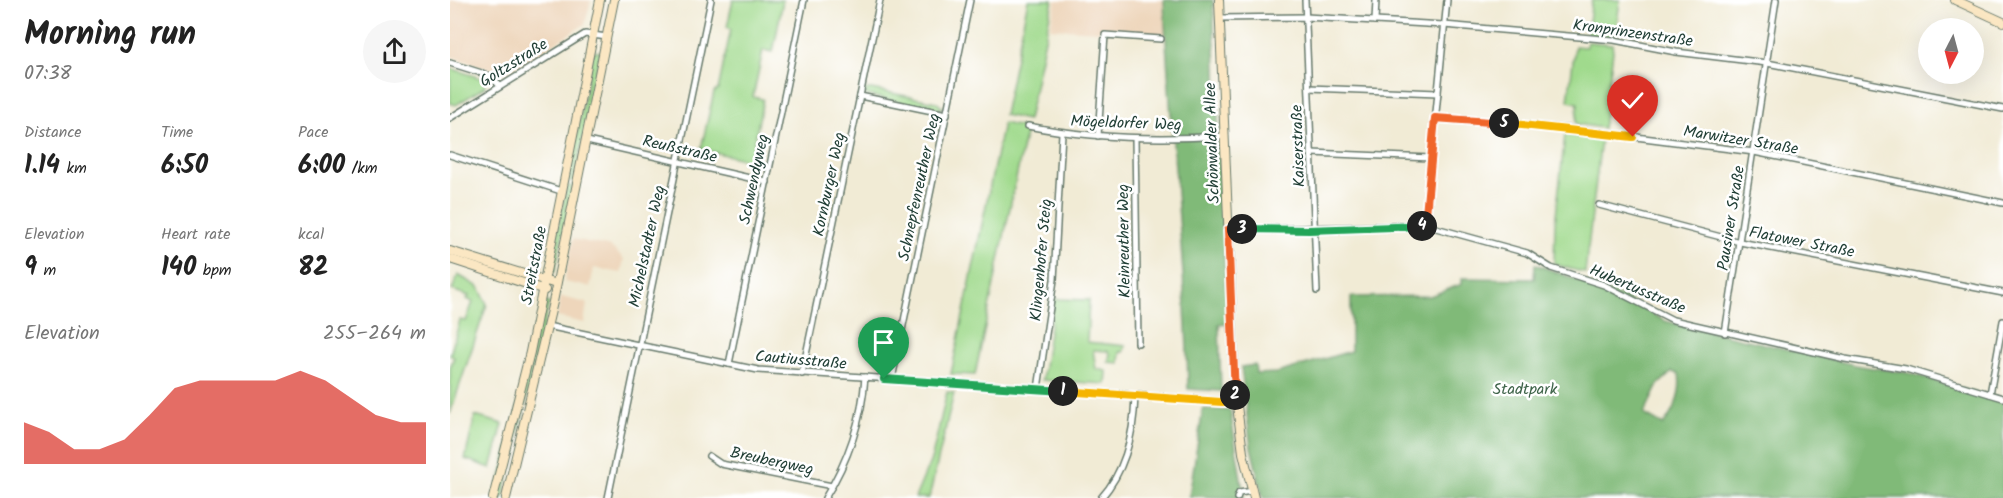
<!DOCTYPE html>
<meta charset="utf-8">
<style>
:root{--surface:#fff;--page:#f6f6f6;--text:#222;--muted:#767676;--accent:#d93025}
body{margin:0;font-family:Kalam,sans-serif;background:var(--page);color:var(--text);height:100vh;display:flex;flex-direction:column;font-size:22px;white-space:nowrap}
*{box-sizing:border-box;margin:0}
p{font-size:20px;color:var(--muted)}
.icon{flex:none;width:33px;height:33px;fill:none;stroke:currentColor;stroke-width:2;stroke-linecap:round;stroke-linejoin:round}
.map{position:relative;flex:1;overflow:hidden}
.sheet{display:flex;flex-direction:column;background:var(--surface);width:450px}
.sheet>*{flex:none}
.needle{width:39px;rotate:186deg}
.tools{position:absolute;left:1468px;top:18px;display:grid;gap:12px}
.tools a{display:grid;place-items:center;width:66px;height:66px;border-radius:50%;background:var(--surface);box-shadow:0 6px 24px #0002;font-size:30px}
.pin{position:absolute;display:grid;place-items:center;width:51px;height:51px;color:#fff;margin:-62px -26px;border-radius:50% 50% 50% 0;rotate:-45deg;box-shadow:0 0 6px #0007}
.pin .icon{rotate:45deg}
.km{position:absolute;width:30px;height:30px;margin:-15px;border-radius:50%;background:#222;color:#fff;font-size:16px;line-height:30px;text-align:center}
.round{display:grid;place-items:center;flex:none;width:63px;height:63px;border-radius:32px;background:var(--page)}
.summary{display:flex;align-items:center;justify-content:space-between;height:102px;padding:0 24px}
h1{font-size:33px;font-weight:700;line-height:45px}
.metrics{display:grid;grid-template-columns:repeat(3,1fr);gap:9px;height:102px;padding:6px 24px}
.metrics div{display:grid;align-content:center}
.metrics b{font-size:26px;font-weight:700}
.metrics small{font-size:16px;font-weight:400}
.metrics p{font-size:16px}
.chart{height:168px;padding:12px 24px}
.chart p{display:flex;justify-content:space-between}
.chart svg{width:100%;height:108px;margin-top:6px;fill:var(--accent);opacity:.7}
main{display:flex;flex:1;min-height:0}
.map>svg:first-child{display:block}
.built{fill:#eed6bb}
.green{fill:#a0da8d;stroke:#608c60;stroke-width:1.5}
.forest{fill:#80ba78;stroke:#507c56;stroke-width:1.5;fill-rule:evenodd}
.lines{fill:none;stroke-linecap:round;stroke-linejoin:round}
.street-casing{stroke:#687a6c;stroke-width:8}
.secondary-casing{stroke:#687a6c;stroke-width:10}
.street{stroke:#fff;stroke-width:5}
.secondary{stroke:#fbe7c3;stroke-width:8}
.split-1-casing{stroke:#fff;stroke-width:12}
.split-2-casing{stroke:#fff;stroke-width:12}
.split-3-casing{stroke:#fff;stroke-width:12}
.split-4-casing{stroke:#fff;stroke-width:12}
.split-5-casing{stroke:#fff;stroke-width:12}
.split-6-casing{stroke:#fff;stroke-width:12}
.split-1{stroke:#22a559;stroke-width:8}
.split-2{stroke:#f5b400;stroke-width:8}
.split-3{stroke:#f0652b;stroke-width:8}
.split-4{stroke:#22a559;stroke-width:8}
.split-5{stroke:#f0652b;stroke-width:8}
.split-6{stroke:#f5b400;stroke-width:8}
.labels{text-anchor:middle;stroke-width:5;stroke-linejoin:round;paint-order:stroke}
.street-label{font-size:16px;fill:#1f3d34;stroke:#fff}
.park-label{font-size:16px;fill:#3f644a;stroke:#fff}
</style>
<main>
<section class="sheet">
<div class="summary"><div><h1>Morning run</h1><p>07:38</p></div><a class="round"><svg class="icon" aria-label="share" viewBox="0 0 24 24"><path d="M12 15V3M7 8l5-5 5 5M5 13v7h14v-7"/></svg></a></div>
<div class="metrics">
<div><p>Distance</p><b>1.14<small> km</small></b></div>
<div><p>Time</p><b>6:50</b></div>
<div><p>Pace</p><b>6:00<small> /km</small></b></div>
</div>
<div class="metrics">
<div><p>Elevation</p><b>9<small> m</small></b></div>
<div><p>Heart rate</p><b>140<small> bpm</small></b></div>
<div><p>kcal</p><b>82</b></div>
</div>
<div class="chart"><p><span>Elevation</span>255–264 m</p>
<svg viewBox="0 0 160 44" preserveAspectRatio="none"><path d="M0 44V27L10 31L20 38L30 38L40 34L50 24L60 13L70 10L80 10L90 10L100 10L110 6L120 10L130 17L140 24L150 27L160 27V44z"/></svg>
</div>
</section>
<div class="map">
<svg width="1553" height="498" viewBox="0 0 1553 498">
<rect width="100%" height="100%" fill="#fff"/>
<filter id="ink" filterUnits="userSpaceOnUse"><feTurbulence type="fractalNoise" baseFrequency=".0167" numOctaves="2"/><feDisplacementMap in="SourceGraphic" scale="12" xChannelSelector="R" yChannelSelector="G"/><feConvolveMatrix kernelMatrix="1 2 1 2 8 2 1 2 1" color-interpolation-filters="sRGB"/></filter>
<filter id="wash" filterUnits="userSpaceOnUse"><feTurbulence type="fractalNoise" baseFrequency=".008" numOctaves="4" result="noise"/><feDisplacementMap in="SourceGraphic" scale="24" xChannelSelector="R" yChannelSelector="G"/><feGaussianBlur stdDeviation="1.35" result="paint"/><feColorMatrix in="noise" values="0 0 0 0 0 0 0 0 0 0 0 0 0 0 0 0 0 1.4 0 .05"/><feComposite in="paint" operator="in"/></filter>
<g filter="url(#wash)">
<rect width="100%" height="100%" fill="#f1ebd5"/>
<g class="built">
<polygon points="0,0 141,0 135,24 56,74 0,56"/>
<polygon points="606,0 714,0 716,35 600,28"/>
<polygon points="123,239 161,247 174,259 171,273 144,268 140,287 114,282"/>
<polygon points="111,297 137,303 134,323 107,317"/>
</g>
<g class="green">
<polygon points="283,0 333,0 323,52 313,50 303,97 313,99 301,161 251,149 264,92 268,90 281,29 277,27"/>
<polygon points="578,0 603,0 578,120 554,115"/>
<polygon points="1142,0 1170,0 1165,38 1137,35"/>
<polygon points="1137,42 1162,44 1163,51 1153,128 1126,124 1128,103 1118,101 1125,46 1136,47"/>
<polygon points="143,51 150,52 124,182 118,181"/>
<polygon points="0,68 34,79 35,87 6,105 0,103"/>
<polygon points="421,89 486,102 493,108 486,110 417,95 413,90"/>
<polygon points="553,123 576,128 576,131 525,375 501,374"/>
<polygon points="1115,135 1151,139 1135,273 1104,264 1105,224"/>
<polygon points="117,185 123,186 105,271 99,270"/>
<polygon points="8,275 29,287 37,304 0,414 0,368 4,357 0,355 10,320 16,321 23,302 17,299 19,296 2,290"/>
<polygon points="604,299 639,300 637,342 676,346 673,352 670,352 669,363 658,362 660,354 658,351 643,350 646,369 657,371 656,384 592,380"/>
<polygon points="93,301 99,303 53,498 46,498"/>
<polygon points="497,392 504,393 479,498 465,498 482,457"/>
<polygon points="25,416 53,424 41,468 15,459"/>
</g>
<g class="forest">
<path d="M 714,0 L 763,0 L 777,323 L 769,324 L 771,391 L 738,389 C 736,259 719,130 714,0 Z"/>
<path d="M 1085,264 L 1175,298 L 1215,321 L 1410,366 L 1459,373 L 1553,401 L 1553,498 L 813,498 L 801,447 L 791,367 L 805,365 L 806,374 L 827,373 L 901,351 L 901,297 L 980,296 L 1012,284 L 1012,278 L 1084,279 ZM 1222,372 L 1229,374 C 1232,393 1226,409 1213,425 L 1194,414 L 1208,385 Z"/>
<polygon points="753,409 780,410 794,498 739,496"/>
</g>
</g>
<g filter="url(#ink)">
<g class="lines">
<defs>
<g id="street">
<polyline points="855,0 867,291"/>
<polyline points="770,18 856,17 994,25 1164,40 1226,52 1317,63 1553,109"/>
<polyline points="925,21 926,0"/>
<polyline points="0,63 41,76 50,86"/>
<polyline points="859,88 988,93"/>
<polyline points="410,96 497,114"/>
<polyline points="0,118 135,34 157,37"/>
<polyline points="985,118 1123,129 1304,152 1553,203"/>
<path d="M 578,126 C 643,139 708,140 774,136"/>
<polyline points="648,136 655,35 711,39"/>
<polyline points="685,138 688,343"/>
<polyline points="137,141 317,182"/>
<polyline points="861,153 981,158"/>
<polyline points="0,155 111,191"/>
<polyline points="1149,205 1290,242 1553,293"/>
<polyline points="975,225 997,0"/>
<polyline points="778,230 975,225 1077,253 1101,268 1154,285 1223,320 1395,359 1456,369 1553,398"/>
<polyline points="97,326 308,370 786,402"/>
<polyline points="1275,333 1326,0"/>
<polyline points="279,364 354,0"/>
<polyline points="352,374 430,0"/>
<polyline points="442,379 520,0"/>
<polyline points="588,389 604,280 612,133"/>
<polyline points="1540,394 1553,321"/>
<polyline points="259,456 271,464 382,486"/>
<polyline points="158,498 261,0"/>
<path d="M 375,498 C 398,461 412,421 415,377"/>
<path d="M 651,498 C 676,470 684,433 685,396"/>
<polyline points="787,498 789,493 802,491"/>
</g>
<g id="secondary">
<polyline points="769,0 785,390 793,453 804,498"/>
<polyline points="1505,0 1553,22"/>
<polyline points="0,251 106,284"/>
<polyline points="0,259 95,290"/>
<polyline points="43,498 80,352 150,0"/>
<polyline points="56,498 103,302 164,0"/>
</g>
</defs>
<use href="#street" class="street-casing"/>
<use href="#secondary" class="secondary-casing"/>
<use href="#street" class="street"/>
<use href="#secondary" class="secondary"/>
</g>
</g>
<g class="lines" filter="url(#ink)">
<defs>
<polyline id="split-1" points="434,379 613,391"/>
<polyline id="split-2" points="613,391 772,402 786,402 785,395"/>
<polyline id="split-3" points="785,395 778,230 792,229"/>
<polyline id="split-4" points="792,229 859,230 972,226"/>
<polyline id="split-5" points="972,226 975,225 985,118 1054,123"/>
<polyline id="split-6" points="1054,123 1183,137"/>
</defs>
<use href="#split-1" class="split-1-casing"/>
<use href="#split-2" class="split-2-casing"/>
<use href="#split-3" class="split-3-casing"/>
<use href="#split-4" class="split-4-casing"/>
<use href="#split-5" class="split-5-casing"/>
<use href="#split-6" class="split-6-casing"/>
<use href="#split-1" class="split-1"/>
<use href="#split-2" class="split-2"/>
<use href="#split-3" class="split-3"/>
<use href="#split-4" class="split-4"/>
<use href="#split-5" class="split-5"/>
<use href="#split-6" class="split-6"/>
</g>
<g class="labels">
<g class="street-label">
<text transform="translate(1183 32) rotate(8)" y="6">Kronprinzenstraße</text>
<text transform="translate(63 62) rotate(-32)" y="6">Goltzstraße</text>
<text transform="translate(676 122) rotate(2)" y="6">Mögeldorfer Weg</text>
<text transform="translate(1291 139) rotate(9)" y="6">Marwitzer Straße</text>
<text transform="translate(761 143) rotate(-92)" y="6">Schönwalder Allee</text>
<text transform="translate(847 146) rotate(-92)" y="6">Kaiserstraße</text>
<text transform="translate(230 148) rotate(13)" y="6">Reußstraße</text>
<text transform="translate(303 179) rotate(-78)" y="6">Schwendyweg</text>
<text transform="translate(378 184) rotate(-78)" y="6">Kornburger Weg</text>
<text transform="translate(468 187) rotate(-78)" y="6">Schnepfenreuther Weg</text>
<text transform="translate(1280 218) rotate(-81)" y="6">Pausiner Straße</text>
<text transform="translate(673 241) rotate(-91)" y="6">Kleinreuther Weg</text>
<text transform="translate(1352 241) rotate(11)" y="6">Flatower Straße</text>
<text transform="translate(196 246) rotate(-78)" y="6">Michelstadter Weg</text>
<text transform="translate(590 260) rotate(-85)" y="6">Klingenhofer Steig</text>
<text transform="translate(83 265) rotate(-79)" y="6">Streitstraße</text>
<text transform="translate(1188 288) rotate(23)" y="6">Hubertusstraße</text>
<text transform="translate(351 359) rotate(5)" y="6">Cautiusstraße</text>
<text transform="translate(322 460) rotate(12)" y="6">Breubergweg</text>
</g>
<g class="park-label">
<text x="1075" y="394">Stadtpark</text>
</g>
</g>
</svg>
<div class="tools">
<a><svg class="needle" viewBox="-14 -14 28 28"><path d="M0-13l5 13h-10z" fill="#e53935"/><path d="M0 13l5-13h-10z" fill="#767676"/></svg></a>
</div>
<div class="pin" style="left:434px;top:379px;background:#1e9e55"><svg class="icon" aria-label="arrive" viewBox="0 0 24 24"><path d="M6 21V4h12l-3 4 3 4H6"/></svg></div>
<div class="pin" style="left:1183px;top:137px;background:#d93025"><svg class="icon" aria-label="check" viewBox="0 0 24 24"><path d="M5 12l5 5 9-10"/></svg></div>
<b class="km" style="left:613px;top:391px">1</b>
<b class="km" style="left:785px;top:395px">2</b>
<b class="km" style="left:792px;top:229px">3</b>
<b class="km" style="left:972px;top:226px">4</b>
<b class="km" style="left:1054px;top:123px">5</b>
</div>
</main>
